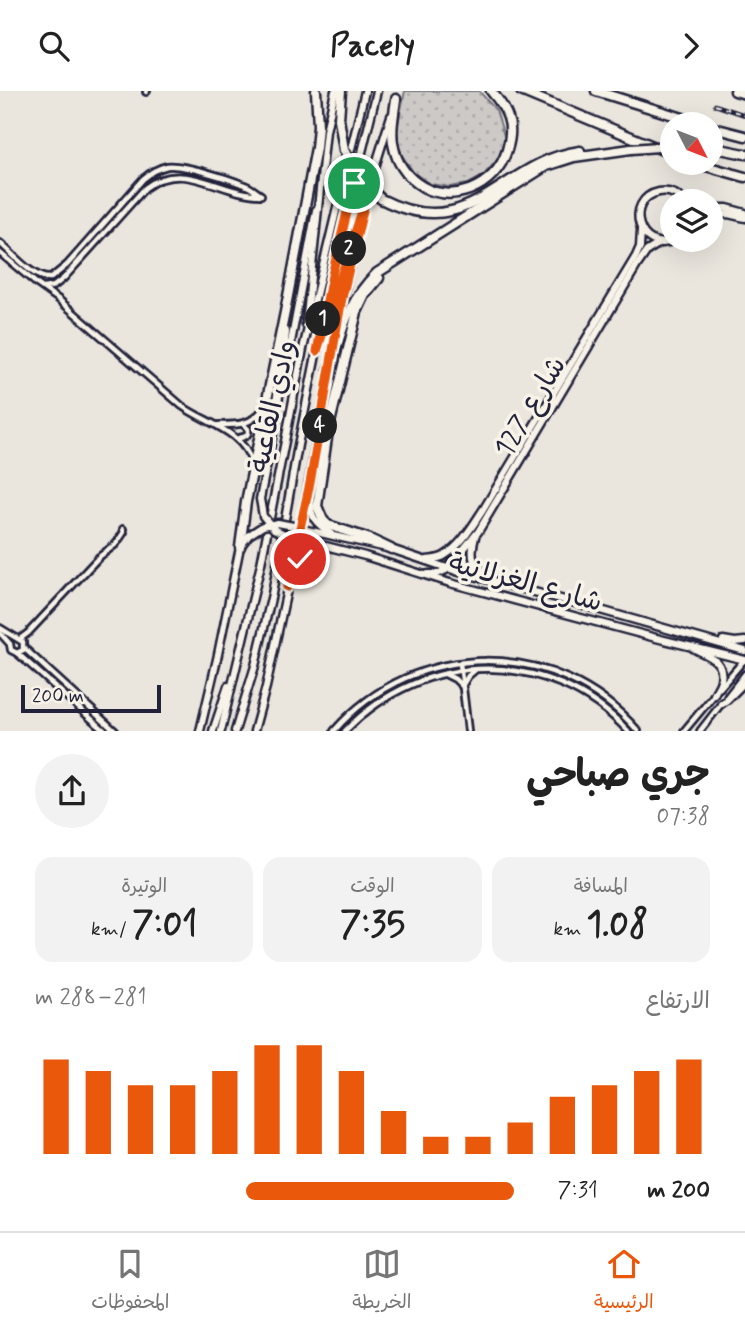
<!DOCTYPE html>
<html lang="ar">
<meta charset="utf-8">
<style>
:root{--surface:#fff;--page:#f2f2f2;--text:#222;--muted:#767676;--line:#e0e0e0;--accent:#ea580c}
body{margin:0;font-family:Mynerve,"Playpen Sans Arabic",sans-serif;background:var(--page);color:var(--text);direction:rtl;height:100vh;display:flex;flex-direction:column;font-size:26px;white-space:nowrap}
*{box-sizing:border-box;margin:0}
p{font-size:23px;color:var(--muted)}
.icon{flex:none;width:38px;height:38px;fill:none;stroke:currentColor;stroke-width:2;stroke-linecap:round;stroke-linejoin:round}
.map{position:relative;height:640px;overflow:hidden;direction:ltr}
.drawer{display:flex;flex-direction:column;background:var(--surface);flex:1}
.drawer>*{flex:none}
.needle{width:46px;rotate:132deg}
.buttons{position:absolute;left:660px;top:21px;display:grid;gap:14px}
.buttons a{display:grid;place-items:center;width:63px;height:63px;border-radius:50%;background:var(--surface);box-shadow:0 7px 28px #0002;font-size:35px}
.scale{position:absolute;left:21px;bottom:18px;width:140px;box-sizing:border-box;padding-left:7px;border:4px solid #22223b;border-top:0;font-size:19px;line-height:24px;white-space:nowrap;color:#22223b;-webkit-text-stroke:5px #f7f3e8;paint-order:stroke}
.pin{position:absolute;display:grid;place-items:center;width:60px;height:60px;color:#fff;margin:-30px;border:4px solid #fff;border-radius:50%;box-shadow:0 2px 7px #0007}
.km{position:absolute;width:35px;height:35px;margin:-18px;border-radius:50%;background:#222;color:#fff;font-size:19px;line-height:35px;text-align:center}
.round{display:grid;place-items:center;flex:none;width:74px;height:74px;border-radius:37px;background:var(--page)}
.head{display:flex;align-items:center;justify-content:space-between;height:119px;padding:0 35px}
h1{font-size:38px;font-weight:700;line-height:52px}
.figures{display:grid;grid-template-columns:repeat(3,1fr);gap:10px;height:119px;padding:7px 35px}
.figures div{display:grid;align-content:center;border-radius:18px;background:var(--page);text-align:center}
.figures b{font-size:35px;font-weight:700}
.figures small{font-size:19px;font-weight:400}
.figures p{font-size:19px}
.chart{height:196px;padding:14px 35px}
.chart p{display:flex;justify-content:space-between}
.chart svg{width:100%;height:126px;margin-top:7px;stroke:var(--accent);stroke-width:6}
ul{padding:0 35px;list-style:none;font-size:23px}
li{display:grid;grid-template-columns:112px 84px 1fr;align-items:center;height:52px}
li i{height:18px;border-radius:9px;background:var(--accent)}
header{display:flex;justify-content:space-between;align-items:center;height:91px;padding:0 35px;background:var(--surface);font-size:32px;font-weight:700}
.menu{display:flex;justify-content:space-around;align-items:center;height:98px;border-top:2px solid var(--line);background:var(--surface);font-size:19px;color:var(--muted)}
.menu a{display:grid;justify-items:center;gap:4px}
.menu .on{color:var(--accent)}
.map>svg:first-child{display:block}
.garden{fill:url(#garden-dots);stroke:#787680;stroke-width:2}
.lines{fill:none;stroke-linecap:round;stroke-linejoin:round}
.street-casing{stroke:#22223b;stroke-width:10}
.secondary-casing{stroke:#22223b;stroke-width:11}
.primary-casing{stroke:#22223b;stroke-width:11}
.highway-casing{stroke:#22223b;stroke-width:13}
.street{stroke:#f7f3e8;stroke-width:4.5}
.secondary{stroke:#f7f3e8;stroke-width:6}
.primary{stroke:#f7f3e8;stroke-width:6}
.highway{stroke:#f7f3e8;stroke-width:8}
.rail-casing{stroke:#22223b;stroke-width:4.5}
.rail{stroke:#f7f3e8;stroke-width:2;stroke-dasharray:5;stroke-linecap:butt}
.secondary-bridge-casing{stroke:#22223b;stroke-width:11;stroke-linecap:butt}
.highway-bridge-casing{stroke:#22223b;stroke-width:13;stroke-linecap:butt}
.secondary-bridge{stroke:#f7f3e8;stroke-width:6}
.highway-bridge{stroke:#f7f3e8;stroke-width:8}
.route-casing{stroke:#fff;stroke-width:14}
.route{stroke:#ea580c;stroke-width:9}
.labels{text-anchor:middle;stroke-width:7;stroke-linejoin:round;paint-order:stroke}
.street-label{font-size:28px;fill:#22223b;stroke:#f7f3e8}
</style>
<header><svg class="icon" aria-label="forward" viewBox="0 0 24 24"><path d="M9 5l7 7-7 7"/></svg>Pacely<svg class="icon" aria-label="search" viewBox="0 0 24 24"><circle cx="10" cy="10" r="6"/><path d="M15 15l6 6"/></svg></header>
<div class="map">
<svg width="745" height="640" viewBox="0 0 745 640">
<defs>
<pattern id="garden-dots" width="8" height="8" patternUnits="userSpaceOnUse" patternTransform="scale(1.75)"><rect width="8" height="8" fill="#cdc9c6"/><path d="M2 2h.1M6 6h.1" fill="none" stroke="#b0acab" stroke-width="1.8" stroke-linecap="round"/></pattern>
</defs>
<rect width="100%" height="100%" fill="#eae6de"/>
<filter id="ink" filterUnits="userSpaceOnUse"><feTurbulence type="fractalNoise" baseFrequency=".0143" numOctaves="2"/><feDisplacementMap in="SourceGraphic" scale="14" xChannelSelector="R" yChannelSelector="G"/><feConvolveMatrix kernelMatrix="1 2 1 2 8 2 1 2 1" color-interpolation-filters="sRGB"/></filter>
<g filter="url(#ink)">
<polygon class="garden" points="405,0 479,0 496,19 505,48 498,68 484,84 468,93 449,96 431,93 414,82 399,60 396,42"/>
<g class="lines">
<defs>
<g id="street">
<polyline points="146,1 147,0"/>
<path d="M 0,152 C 13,163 34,189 51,187 L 67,174 L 143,88 C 150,82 158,77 167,75 C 184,73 230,88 247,95 C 252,97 256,101 261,104"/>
<path d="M 0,162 L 37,193 L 58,208 L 182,315 C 207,333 242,339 252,372"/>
<path d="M 44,197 L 54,195 L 64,187 L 145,97 C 183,68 220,103 260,104"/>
<path d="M 219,334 C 240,334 251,334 264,317"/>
<path d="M 239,347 C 245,346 249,345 248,338 L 243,333"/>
<polyline points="0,537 23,551 23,559 17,562"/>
<polyline points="0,542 10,553 11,559 17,562 105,640"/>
<polyline points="20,548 28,542 99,466 116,453 124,441 123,438"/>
<polyline points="24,557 115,640"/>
<polyline points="460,572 468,640"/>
<polyline points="445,583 455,588 462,595 468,585 475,579"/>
<polyline points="720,597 744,569"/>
<polyline points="727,606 745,583"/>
<path d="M 334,640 C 415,547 557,546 638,640"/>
<path d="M 345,640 C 424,558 549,556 628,640"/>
<polyline points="684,640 714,604"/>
<polyline points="700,640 721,613"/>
</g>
<g id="secondary">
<polyline points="710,117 727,117 745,122"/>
<polyline points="710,124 728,123 745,127"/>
<path d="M 676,149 C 638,165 623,108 659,101 C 669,99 677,103 684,110"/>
<polyline points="333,257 358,138"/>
<polyline points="283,294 316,119"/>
<path d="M 310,406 C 310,427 315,431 331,443"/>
<polyline points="263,425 260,408 276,328"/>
<polyline points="298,437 391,458 459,481 572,511 745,560"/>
<path d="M 475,446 C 469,468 473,474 490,487"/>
<polyline points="294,447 365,465 450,492 656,547 745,569"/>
<path d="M 427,469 C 433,468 439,468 444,465 C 461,455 473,434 483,419 L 636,165 L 640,156 L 641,139"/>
<path d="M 293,482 C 301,464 305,458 326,457"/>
<polyline points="428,483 437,483 446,479 478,441 638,173 647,160 660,152"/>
<polyline points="723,549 735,551 745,550"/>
<path d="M 693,557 C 706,565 725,568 721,589 C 720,595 716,598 714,604"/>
<polyline points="721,613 727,609 745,591"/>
<polyline points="200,640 217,568 240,456 249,444 263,435"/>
<polyline points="254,640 266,596 302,429 330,275"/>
</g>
<g id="primary">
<polyline points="306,234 326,40 335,0"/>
<polyline points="325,236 391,25"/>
<polyline points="213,640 228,595"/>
<polyline points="221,640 261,473 303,258 365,0"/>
<polyline points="235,640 255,575 272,503 298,354 332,184 377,0"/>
</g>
<g id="highway">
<polyline points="341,0 339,28 344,59"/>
<polyline points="521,0 672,63"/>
<polyline points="596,0 702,33"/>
<polyline points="735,0 745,3"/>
<path d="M 396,8 C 394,24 390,41 394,57 C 397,71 405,83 417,92 C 449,116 496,97 507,59 C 510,49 512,37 508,27 C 505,17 498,8 491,0"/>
<polyline points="710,36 745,45"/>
<polyline points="710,56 745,63"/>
<polyline points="695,72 745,86"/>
<path d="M 381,108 C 473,155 499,71 580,60"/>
<polyline points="379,187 365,204 357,221 328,340 317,415 323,429 328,434 370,448 391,458"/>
<path d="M 329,279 C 342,241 347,211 377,182 L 546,75 L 574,66 L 631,58"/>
<polyline points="275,332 285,241"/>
<polyline points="240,456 246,411 285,221 316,57 318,35 316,0"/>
</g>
</defs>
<use href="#street" class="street-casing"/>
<use href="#secondary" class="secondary-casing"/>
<use href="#primary" class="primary-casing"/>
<use href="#highway" class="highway-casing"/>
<use href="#street" class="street"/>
<use href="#secondary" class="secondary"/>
<use href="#primary" class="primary"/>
<use href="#highway" class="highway"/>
<defs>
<polyline id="rail" points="715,14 745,24"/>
</defs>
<use href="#rail" class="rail-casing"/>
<use href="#rail" class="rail"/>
<defs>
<g id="secondary-bridge">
<polyline points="263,425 274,438 291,446"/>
<polyline points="263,435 278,432 293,435"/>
</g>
<g id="highway-bridge">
<polyline points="631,58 672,55"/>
<polyline points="344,59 359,86 381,108"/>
</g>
</defs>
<use href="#secondary-bridge" class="secondary-bridge-casing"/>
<use href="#highway-bridge" class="highway-bridge-casing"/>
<use href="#secondary-bridge" class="secondary-bridge"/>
<use href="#highway-bridge" class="highway-bridge"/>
</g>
</g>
<g class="lines" filter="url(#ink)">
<defs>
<polyline id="route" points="300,468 287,496 310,392 342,207 365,111 317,260 332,184 354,92"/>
</defs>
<use href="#route" class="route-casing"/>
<use href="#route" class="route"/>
</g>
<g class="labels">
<g class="street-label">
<text transform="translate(271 315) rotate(-78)" y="10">وادي القاعية</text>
<text transform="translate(529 315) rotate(-59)" y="10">شارع 127</text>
<text transform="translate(526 490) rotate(15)" y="10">شارع الغزلانية</text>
</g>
</g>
</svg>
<div class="buttons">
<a><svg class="needle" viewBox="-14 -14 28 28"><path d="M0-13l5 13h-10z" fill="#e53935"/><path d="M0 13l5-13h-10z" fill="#767676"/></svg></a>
<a><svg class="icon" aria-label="layers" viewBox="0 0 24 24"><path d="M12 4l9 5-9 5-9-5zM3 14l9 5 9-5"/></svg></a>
</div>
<div class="scale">200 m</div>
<div class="pin" style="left:354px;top:92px;background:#1e9e55"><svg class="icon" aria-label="arrive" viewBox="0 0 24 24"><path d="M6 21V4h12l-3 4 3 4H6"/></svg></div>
<div class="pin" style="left:300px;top:468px;background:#d93025"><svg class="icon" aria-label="check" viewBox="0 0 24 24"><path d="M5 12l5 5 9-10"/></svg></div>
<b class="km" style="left:323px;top:228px">1</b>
<b class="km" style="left:349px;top:158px">2</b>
<b class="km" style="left:320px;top:335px">4</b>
</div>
<section class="drawer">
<div class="head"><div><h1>جري صباحي</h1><p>07:38</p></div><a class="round"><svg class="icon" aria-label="share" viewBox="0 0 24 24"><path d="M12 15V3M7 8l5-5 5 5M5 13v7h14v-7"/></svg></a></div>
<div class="figures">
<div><p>المسافة</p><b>1.08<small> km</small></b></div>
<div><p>الوقت</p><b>7:35</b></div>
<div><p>الوتيرة</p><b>7:01<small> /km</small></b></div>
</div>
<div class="chart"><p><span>الارتفاع</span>281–288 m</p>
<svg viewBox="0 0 160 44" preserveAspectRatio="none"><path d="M5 44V11M15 44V15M25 44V20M35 44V20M45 44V15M55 44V6M65 44V6M75 44V15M85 44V29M95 44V38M105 44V38M115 44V33M125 44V24M135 44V20M145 44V15M155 44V11"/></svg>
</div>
<ul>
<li><b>200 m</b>7:31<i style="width:56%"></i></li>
</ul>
</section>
<nav class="menu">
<a class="on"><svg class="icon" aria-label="home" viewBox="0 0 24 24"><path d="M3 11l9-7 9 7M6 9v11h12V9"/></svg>الرئيسية</a>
<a><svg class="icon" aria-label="map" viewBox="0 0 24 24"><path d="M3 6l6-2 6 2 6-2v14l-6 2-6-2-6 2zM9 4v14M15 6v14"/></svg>الخريطة</a>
<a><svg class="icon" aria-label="saved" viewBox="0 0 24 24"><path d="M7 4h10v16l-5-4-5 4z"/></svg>المحفوظات</a>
</nav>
